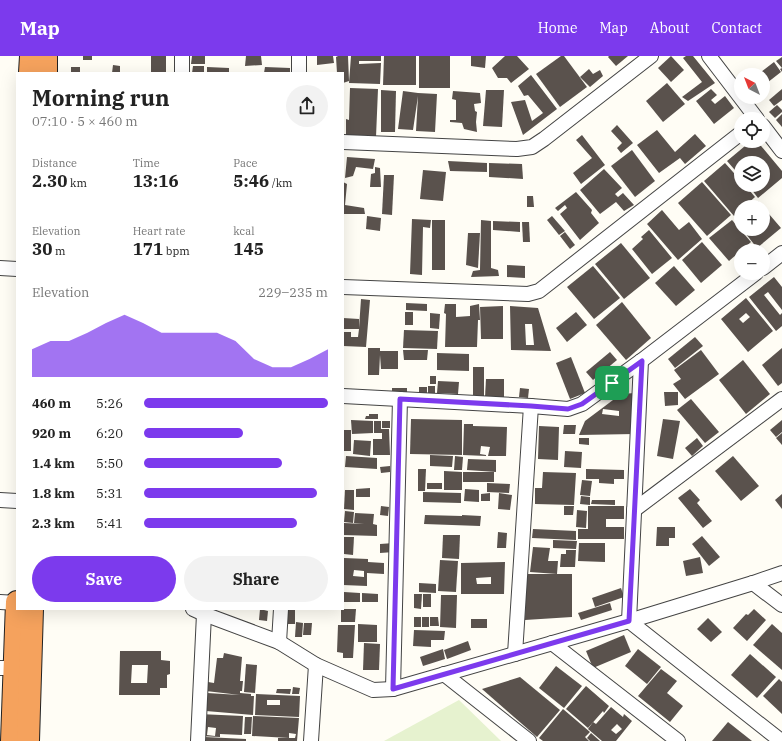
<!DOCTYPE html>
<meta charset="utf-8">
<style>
:root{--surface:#fff;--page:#f2f2f2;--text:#222;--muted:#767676;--accent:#7c3aed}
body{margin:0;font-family:"IBM Plex Serif",serif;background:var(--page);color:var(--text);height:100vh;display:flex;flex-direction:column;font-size:15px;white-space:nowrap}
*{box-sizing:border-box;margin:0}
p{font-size:13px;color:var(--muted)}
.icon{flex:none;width:22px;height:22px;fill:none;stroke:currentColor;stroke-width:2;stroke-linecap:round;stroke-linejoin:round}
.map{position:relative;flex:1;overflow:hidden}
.sheet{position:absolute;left:16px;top:16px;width:328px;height:538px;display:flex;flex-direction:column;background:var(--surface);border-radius:0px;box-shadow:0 4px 16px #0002}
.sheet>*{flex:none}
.needle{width:26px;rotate:318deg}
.fabs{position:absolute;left:734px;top:12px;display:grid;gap:8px}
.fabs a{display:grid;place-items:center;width:36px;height:36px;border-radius:50%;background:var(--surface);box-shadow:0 4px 16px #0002;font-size:20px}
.pin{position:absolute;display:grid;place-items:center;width:34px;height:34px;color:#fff;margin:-17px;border-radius:8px;box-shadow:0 2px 6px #0006}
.round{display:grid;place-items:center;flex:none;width:42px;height:42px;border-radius:21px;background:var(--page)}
.overview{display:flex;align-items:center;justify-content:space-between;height:68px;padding:0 16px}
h1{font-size:22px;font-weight:700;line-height:30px}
.figures{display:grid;grid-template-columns:repeat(3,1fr);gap:6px;height:68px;padding:4px 16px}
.figures div{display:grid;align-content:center}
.figures b{font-size:17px;font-weight:700}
.figures small{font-size:11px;font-weight:400}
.figures p{font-size:11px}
.chart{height:112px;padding:8px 16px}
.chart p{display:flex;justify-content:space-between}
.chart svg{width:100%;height:72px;margin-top:4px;fill:var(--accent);opacity:.7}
.button{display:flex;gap:8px;margin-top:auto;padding:8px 16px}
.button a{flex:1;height:46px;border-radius:24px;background:var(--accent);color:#fff;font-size:16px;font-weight:700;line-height:46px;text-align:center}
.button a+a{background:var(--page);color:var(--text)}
ul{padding:0 16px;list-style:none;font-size:13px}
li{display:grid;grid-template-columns:64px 48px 1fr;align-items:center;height:30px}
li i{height:10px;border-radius:5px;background:var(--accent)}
header{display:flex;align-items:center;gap:24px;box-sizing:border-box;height:56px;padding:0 20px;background:var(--accent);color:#fff}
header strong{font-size:19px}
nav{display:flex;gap:22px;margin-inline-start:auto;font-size:14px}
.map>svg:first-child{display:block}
.pitch{fill:#e6f2cf}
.building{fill:#5a524d;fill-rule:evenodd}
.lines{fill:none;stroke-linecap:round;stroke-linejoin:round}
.street-casing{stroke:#444;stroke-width:16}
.highway-casing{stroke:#222;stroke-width:24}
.street{stroke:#fff;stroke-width:14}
.highway{stroke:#f5a25d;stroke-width:22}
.route-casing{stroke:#fff;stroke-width:8}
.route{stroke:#7c3aed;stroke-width:5}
</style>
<header>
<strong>Map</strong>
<nav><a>Home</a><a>Map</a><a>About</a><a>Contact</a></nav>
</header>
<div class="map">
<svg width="782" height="685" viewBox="0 0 782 685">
<rect width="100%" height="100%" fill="#fffdf5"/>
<polygon class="pitch" points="459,644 501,685 384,685"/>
<g class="building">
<rect x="83" y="0" width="9" height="4"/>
<rect x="151" y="0" width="15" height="17"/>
<polygon points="192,0 205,0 205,8 191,8"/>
<polygon points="246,0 261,0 262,9 245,10"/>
<polygon points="317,0 333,0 334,7 317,9"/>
<polygon points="338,0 348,0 349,25 343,27 343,17 337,17 336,1"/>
<polygon points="351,0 381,0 381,5 359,5 359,8 381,7 380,28 349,27"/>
<polygon points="384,0 416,0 416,29 383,29"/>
<rect x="419" y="0" width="31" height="32"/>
<polygon points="471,0 486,0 485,12 471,10"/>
<polygon points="505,0 517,0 529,13 511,27 507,22 498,22 492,12"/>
<polygon points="561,0 564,0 587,31 560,51 536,18"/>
<polygon points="609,0 628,0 616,10 608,1"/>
<polygon points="671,0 684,14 671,26 658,12"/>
<polygon points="686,0 693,0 715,27 688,45 682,41 702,26 683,2"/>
<polygon points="782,1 782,16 780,13 782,12 776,5"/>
<polygon points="774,6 781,16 763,30 763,19 757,19"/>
<polygon points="113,9 120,10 120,17 112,17"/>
<polygon points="193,10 204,10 204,17 192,17"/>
<rect x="71" y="11" width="9" height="6"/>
<polygon points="207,11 229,12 229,17 207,17"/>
<polygon points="265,11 290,12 290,17 264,17"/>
<polygon points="589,13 593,18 600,14 603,20 590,31 580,21"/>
<polygon points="531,19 557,53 523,79 511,46 525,44 532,65 543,57 528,39 524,40 518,30"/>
<polygon points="667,27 685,48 663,66 646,45"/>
<polygon points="350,32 378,33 376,81 346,80 346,63 349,64"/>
<polygon points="711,33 717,39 711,44 715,48 725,40 734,52 714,68 696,45"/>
<polygon points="782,33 782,44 774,50 769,44"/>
<polygon points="381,34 396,35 395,76 381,76"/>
<polygon points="486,34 504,34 502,71 483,70"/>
<polygon points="403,35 418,37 437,38 435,76 416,75 418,40 413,74 398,73"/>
<polygon points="453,35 480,37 481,47 474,48 475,55 477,56 476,66 477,76 464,73 462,67 450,66 450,64 456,64 456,44 452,43"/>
<polygon points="777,49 782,54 782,56 775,62 769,56"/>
<polygon points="782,58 782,71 776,64"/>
<polygon points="617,69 633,87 621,97 617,92 622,87 611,75"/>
<polygon points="657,74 675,96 695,78 706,90 685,108 680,102 659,117 637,89"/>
<polygon points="582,79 605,109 581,128 573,117 592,102 576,84"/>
<polygon points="751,85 757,85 782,115 782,122 758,142 748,129 763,129 763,107 741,107 741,121 727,105"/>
<polygon points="632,94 655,125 635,141 611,110"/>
<polygon points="347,101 375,103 373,113 356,111 353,120 345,122"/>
<polygon points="448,105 487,107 487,116 450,115"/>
<polygon points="489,107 522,108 523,123 489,121"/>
<polygon points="725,107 741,125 741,129 745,129 755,141 744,151 741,151 741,154 734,160 704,125"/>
<polygon points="375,111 380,112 381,131 370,131 371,118 375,117"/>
<polygon points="604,113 622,132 615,138 618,141 623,137 634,149 624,155 616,146 600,158 580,134"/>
<polygon points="423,114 446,116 443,145 420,143"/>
<polygon points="384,119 394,119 392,159 382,158"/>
<polygon points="343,126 347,128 345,149 364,152 365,158 343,158"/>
<polygon points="702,126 731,159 707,180 678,147"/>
<polygon points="576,136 592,154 591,157 599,167 580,184 560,158 567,152 565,149 558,155 555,152"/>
<polygon points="527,140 533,140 534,151 527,151"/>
<polygon points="758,145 763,151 751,151"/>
<polygon points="763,151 781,172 757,192 742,173 763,173"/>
<polygon points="662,154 679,174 689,166 702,183 678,204 647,168"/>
<polygon points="741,159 741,172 735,164"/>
<polygon points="367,160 381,162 380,175 366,173"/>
<polygon points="552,160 565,175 559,179 547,164"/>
<polygon points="412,163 431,164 430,172 423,171 422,219 410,218"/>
<rect x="432" y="164" width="13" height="50"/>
<polygon points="481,164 491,165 491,212 498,214 499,220 471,221 473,215 480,214"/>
<polygon points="732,164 751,186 729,205 709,182"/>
<polygon points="493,165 520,166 520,176 493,174"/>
<polygon points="522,166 529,166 530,186 523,186"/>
<polygon points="649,174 672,202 652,218 632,193 643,183 641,181"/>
<polygon points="565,176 575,189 570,193 560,180"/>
<polygon points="468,177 480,177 478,212 466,209"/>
<polygon points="702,186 722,209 701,227 682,204"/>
<polygon points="621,187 650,222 624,243 595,208"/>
<polygon points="507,209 525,210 525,222 507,221"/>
<polygon points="593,210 620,242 594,263 567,231"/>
<polygon points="674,210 695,234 676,250 655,227"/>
<polygon points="774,221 782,231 782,254 768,236 764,239 780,259 782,257 782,270 776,275 749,241"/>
<path d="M 746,242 L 773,275 L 748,296 L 721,263 ZM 746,257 L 750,261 L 743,267 L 739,263 Z"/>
<polygon points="361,243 370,244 366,291 343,290 343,276 351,276 351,281 363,281 358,281 359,273 343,273 343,262 359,263 359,272"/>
<polygon points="622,246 651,282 626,304 596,269"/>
<polygon points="406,247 427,248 427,255 406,254"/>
<polygon points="445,248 456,248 456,261 470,260 470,250 479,248 480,264 478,264 477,291 445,291 446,258 444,257"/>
<polygon points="503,250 503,283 481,283 480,251"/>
<path d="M 510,250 L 538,252 L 551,295 L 511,294 ZM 525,268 L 532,268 L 534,289 L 526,289 Z"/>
<rect x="405" y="256" width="8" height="13"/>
<polygon points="576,256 587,269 567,286 556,272"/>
<polygon points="430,257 440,258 439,273 430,272"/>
<polygon points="404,274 438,275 437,293 403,292"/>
<polygon points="695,281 703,290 675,312 668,303"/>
<polygon points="368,292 380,292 380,295 398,295 398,313 381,313 380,299 379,319 368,319"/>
<polygon points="782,292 782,327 778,330 762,309"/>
<polygon points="403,294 428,294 427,304 404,304"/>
<polygon points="701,294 719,318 685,343 673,328 681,323 674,314"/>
<polygon points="610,296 617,304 593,324 586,316"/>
<polygon points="437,297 469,298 469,315 437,314"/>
<polygon points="571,301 585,337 570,343 556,307"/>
<polygon points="743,304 770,338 746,358 719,324"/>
<rect x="473" y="311" width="11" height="30"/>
<rect x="430" y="320" width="6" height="8"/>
<polygon points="486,323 504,323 504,341 485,341"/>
<polygon points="438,325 459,326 458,338 437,337"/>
<rect x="428" y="330" width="7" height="8"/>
<rect x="419" y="331" width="8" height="9"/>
<rect x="392" y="332" width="15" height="8"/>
<polygon points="520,332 529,333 528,342 519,341"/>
<polygon points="664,336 678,336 678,349 665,350"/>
<path d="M 635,337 L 634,378 L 579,379 L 585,365 L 621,338 ZM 603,353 L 619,355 L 619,360 L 602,358 Z"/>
<polygon points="691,343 719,376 705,387 677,354"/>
<polygon points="369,358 378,358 378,363 365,363 366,360 369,360"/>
<polygon points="411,363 462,364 462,399 410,398"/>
<polygon points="663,363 680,365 673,403 657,400"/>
<polygon points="351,364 373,365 373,377 352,378"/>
<polygon points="782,364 782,376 776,381 770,374"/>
<polygon points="374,365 381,365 381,373 389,373 390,399 373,399 373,383 382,383 382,377 374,377"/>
<rect x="382" y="365" width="8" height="7"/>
<polygon points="464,368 473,368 473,370 507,371 506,400 488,400 490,391 481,390 480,398 486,399 486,400 463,399"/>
<polygon points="564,369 576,369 575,378 563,378"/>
<polygon points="539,370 559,371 558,404 538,403"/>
<rect x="343" y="374" width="8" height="21"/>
<polygon points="782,377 782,389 776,382"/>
<polygon points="579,382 589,382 589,389 579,388"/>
<polygon points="697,382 703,390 692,400 685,392"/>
<polygon points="354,384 371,385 370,400 353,398"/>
<polygon points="565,395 582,396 581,412 564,411"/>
<polygon points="430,399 453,400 452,411 430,410"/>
<polygon points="346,400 377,402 377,413 345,411"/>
<polygon points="455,400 463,401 462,414 454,414"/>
<polygon points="733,400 759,430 741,445 715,415"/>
<polygon points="468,403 496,404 496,416 467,414"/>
<polygon points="390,410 390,416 381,417 380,411"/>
<polygon points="418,413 426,413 425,435 418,435"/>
<polygon points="586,413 624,414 624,423 614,423 614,428 599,427 599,423 586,423"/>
<polygon points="444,415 462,416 462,434 444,434"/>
<rect x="463" y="416" width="31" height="10"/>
<polygon points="543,416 576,417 574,449 535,448 535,432 542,432"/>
<polygon points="582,424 592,425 590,440 580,439"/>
<rect x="427" y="427" width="15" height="6"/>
<polygon points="487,427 510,428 509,437 487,436"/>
<polygon points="370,432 370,441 356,441 356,433"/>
<polygon points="465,433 479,434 479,446 464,445"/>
<polygon points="690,433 700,444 697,447 712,465 703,472 678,442"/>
<polygon points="345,434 354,434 354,454 344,453"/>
<polygon points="423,436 461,437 461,447 423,446"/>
<polygon points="490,437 490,445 481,445 481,438"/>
<polygon points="499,437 512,439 510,454 498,453"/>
<polygon points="782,438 782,453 775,444"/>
<polygon points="581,440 590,441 590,449 580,448"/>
<polygon points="592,444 615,444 615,449 591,448"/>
<polygon points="381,450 389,451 388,460 380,459"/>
<polygon points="564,450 574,450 573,459 564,459"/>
<polygon points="588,450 624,450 624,463 606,463 606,471 624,471 624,483 578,483 578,473 588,473"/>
<polygon points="577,454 587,455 586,472 576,471"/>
<polygon points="345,455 354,456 353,467 344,466"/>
<polygon points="355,457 374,458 373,468 377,469 377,480 343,479 344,467 364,468 354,467"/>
<polygon points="425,459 462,460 462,459 481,460 480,470 424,468"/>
<polygon points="657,471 675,471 675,482 669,482 669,490 656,490"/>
<polygon points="533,473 576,475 576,484 532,482"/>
<polygon points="498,476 507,477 506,492 497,492"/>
<polygon points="443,479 460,479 459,503 442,502"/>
<polygon points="702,480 720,501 709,510 692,488"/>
<polygon points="344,481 354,481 353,499 344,498"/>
<polygon points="553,484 577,485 576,493 553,492"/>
<polygon points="394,487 394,496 380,497 380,488"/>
<polygon points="579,487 605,487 605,506 578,505"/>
<polygon points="533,491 550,492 548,505 558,505 557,518 530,516"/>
<polygon points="566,494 576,494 575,511 560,511 561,498 566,498"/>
<polygon points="700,501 703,517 686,520 683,505"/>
<path d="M 344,502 L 368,503 L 368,506 L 384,507 L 384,518 L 367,517 L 367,530 L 343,529 ZM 354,514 L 364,515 L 364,521 L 353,520 Z"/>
<polygon points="440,504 458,505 456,536 438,535"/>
<path d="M 505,506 L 504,538 L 461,538 L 461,507 ZM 491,521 L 491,528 L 477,528 L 476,522 Z"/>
<polygon points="526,518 572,518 572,561 525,564"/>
<polygon points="419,527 436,528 436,537 419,536"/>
<polygon points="621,532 624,541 595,551 592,542"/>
<polygon points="344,536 360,537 360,546 344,546"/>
<polygon points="362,537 378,538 378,546 362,546"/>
<polygon points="414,538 422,538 421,553 414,552"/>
<rect x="423" y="538" width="8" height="13"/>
<polygon points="441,539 457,539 456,572 440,571"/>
<polygon points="610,547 612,554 581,564 578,557"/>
<polygon points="260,553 268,555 267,565 259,564"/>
<polygon points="341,553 356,553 355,566 341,566"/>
<polygon points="754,553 766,564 747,585 733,572 746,558 748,559"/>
<rect x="288" y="554" width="7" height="14"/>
<rect x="414" y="561" width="7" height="10"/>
<rect x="422" y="561" width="7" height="10"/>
<polygon points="430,561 438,561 439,570 430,570"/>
<polygon points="708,562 722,576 711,586 697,573"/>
<rect x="471" y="563" width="16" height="9"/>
<polygon points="296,566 303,567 302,581 295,581"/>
<polygon points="304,567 312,567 311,579 303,579"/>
<polygon points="358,568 377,569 377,586 358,586"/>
<polygon points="772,568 782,577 782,614 753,589"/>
<polygon points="338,569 355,569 353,602 343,602 343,597 337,596"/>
<polygon points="414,574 445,575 444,584 431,584 431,591 413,590"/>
<polygon points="624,579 631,596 593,612 586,595"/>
<polygon points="468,585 471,594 447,603 444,594"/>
<polygon points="364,587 380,588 379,614 363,614"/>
<polygon points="443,593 445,603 423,610 420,601"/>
<polygon points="638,593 661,611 647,628 625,610"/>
<path d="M 120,595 L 161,595 L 161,604 L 170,605 L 170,618 L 167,619 L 167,632 L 160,632 L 160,639 L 119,639 ZM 132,609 L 148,609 L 147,627 L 131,627 Z"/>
<polygon points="224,597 242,601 240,625 243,625 242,635 240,635 240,637 251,638 251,640 254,640 253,659 206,655 207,637 240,639 206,635 208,626 214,627 217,602 223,602"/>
<polygon points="750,598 776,621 757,642 731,619"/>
<polygon points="246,608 257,609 255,637 244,636"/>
<polygon points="556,610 582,630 564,652 539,632"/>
<polygon points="661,613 677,625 667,637 683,650 670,666 638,640"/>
<polygon points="520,621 560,654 537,681 482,633"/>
<polygon points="779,623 782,626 782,658 763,640"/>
<polygon points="586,630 609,650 604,657 603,655 588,672 566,653"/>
<polygon points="293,631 300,632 299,638 292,638"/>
<polygon points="277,633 291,633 290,638 276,637"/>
<path d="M 256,638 L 300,640 L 299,661 L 255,659 ZM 267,644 L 280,644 L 280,649 L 267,649 Z"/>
<path d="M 611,651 L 623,661 L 624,658 L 632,665 L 616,685 L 602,685 L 588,673 L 593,666 L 596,668 ZM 617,668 L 622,673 L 616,678 L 611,674 Z"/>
<polygon points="563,653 590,676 585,681 589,685 543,685 539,682"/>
<path d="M 199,658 L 243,660 L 242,679 L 220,678 L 220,681 L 198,680 ZM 208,671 L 216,672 L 215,680 L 207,679 Z"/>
<polygon points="253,660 299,662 297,685 278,685 278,682 295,682 296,678 289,677 289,682 252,680"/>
<polygon points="245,661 252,661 251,678 244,678"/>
<polygon points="728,666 752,685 712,685"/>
<polygon points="591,677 600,685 590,685 587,682"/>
<polygon points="205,681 246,683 246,685 205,685"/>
</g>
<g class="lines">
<defs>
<g id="street">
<polyline points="709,0 757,63"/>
<polyline points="182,17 182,0"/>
<polyline points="299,17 299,0"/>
<polyline points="763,70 782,95"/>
<polyline points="343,86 517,93 532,91 544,83 651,0"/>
<polyline points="0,212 17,213"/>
<polyline points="763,212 782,197"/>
<polyline points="343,231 528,238 539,235 741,77"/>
<polyline points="343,340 531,350 568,353 582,348 641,305 756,217"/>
<polyline points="0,444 17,445"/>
<polyline points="634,454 782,343"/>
<polyline points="753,527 782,549"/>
<polyline points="0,546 17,547"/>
<polyline points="193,553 204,558 279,586 316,609 373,634 393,633 629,565 753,527 782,517"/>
<polyline points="629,565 641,305"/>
<polyline points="629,565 781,685"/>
<polyline points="279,586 281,553"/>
<polyline points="552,587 678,685"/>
<polyline points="515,598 531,350"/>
<polyline points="0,612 15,612"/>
<polyline points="444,618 529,685"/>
<polyline points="393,633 400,343"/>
<polyline points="198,685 204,558"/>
<polyline points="311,685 316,609"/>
</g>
<g id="highway">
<polyline points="30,17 31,0"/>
<polyline points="46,17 46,0"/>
<polyline points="12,685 17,546"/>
<polyline points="28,685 32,553"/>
</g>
</defs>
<use href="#street" class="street-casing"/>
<use href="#highway" class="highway-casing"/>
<use href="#street" class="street"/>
<use href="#highway" class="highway"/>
</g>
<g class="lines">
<defs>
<polygon id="route" points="642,305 629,565 393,633 400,343 531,350 568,353 582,348"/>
</defs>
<use href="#route" class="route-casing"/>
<use href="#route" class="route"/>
</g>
</svg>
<div class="fabs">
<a><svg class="needle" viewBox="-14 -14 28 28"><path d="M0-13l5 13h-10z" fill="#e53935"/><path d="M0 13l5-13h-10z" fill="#767676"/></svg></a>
<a><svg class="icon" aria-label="locate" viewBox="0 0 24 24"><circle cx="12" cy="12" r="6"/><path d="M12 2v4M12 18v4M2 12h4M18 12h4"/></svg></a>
<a><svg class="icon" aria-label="layers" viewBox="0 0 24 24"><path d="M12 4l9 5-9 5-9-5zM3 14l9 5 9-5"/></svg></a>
<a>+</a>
<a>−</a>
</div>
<div class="pin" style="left:612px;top:327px;background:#1e9e55"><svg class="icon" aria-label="arrive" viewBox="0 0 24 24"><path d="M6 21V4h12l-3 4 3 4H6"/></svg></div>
<section class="sheet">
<div class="overview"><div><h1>Morning run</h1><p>07:10 · 5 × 460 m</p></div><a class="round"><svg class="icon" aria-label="share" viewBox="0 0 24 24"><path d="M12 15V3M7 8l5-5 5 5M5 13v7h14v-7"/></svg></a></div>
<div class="figures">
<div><p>Distance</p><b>2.30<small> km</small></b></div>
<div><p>Time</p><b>13:16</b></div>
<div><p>Pace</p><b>5:46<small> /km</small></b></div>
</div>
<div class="figures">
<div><p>Elevation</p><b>30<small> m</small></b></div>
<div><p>Heart rate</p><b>171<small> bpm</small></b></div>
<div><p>kcal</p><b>145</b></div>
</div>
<div class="chart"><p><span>Elevation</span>229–235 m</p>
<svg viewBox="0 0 160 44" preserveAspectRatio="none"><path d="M0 44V27L10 22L20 22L30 17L40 11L50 6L60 11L70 17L80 17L90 17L100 17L110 22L120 33L130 38L140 38L150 33L160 27V44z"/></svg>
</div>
<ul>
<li><b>460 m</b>5:26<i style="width:100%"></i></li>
<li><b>920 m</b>6:20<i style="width:54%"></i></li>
<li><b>1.4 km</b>5:50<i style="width:75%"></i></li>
<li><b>1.8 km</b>5:31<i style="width:94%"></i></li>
<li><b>2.3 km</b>5:41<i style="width:83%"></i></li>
</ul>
<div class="button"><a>Save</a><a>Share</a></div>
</section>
</div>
